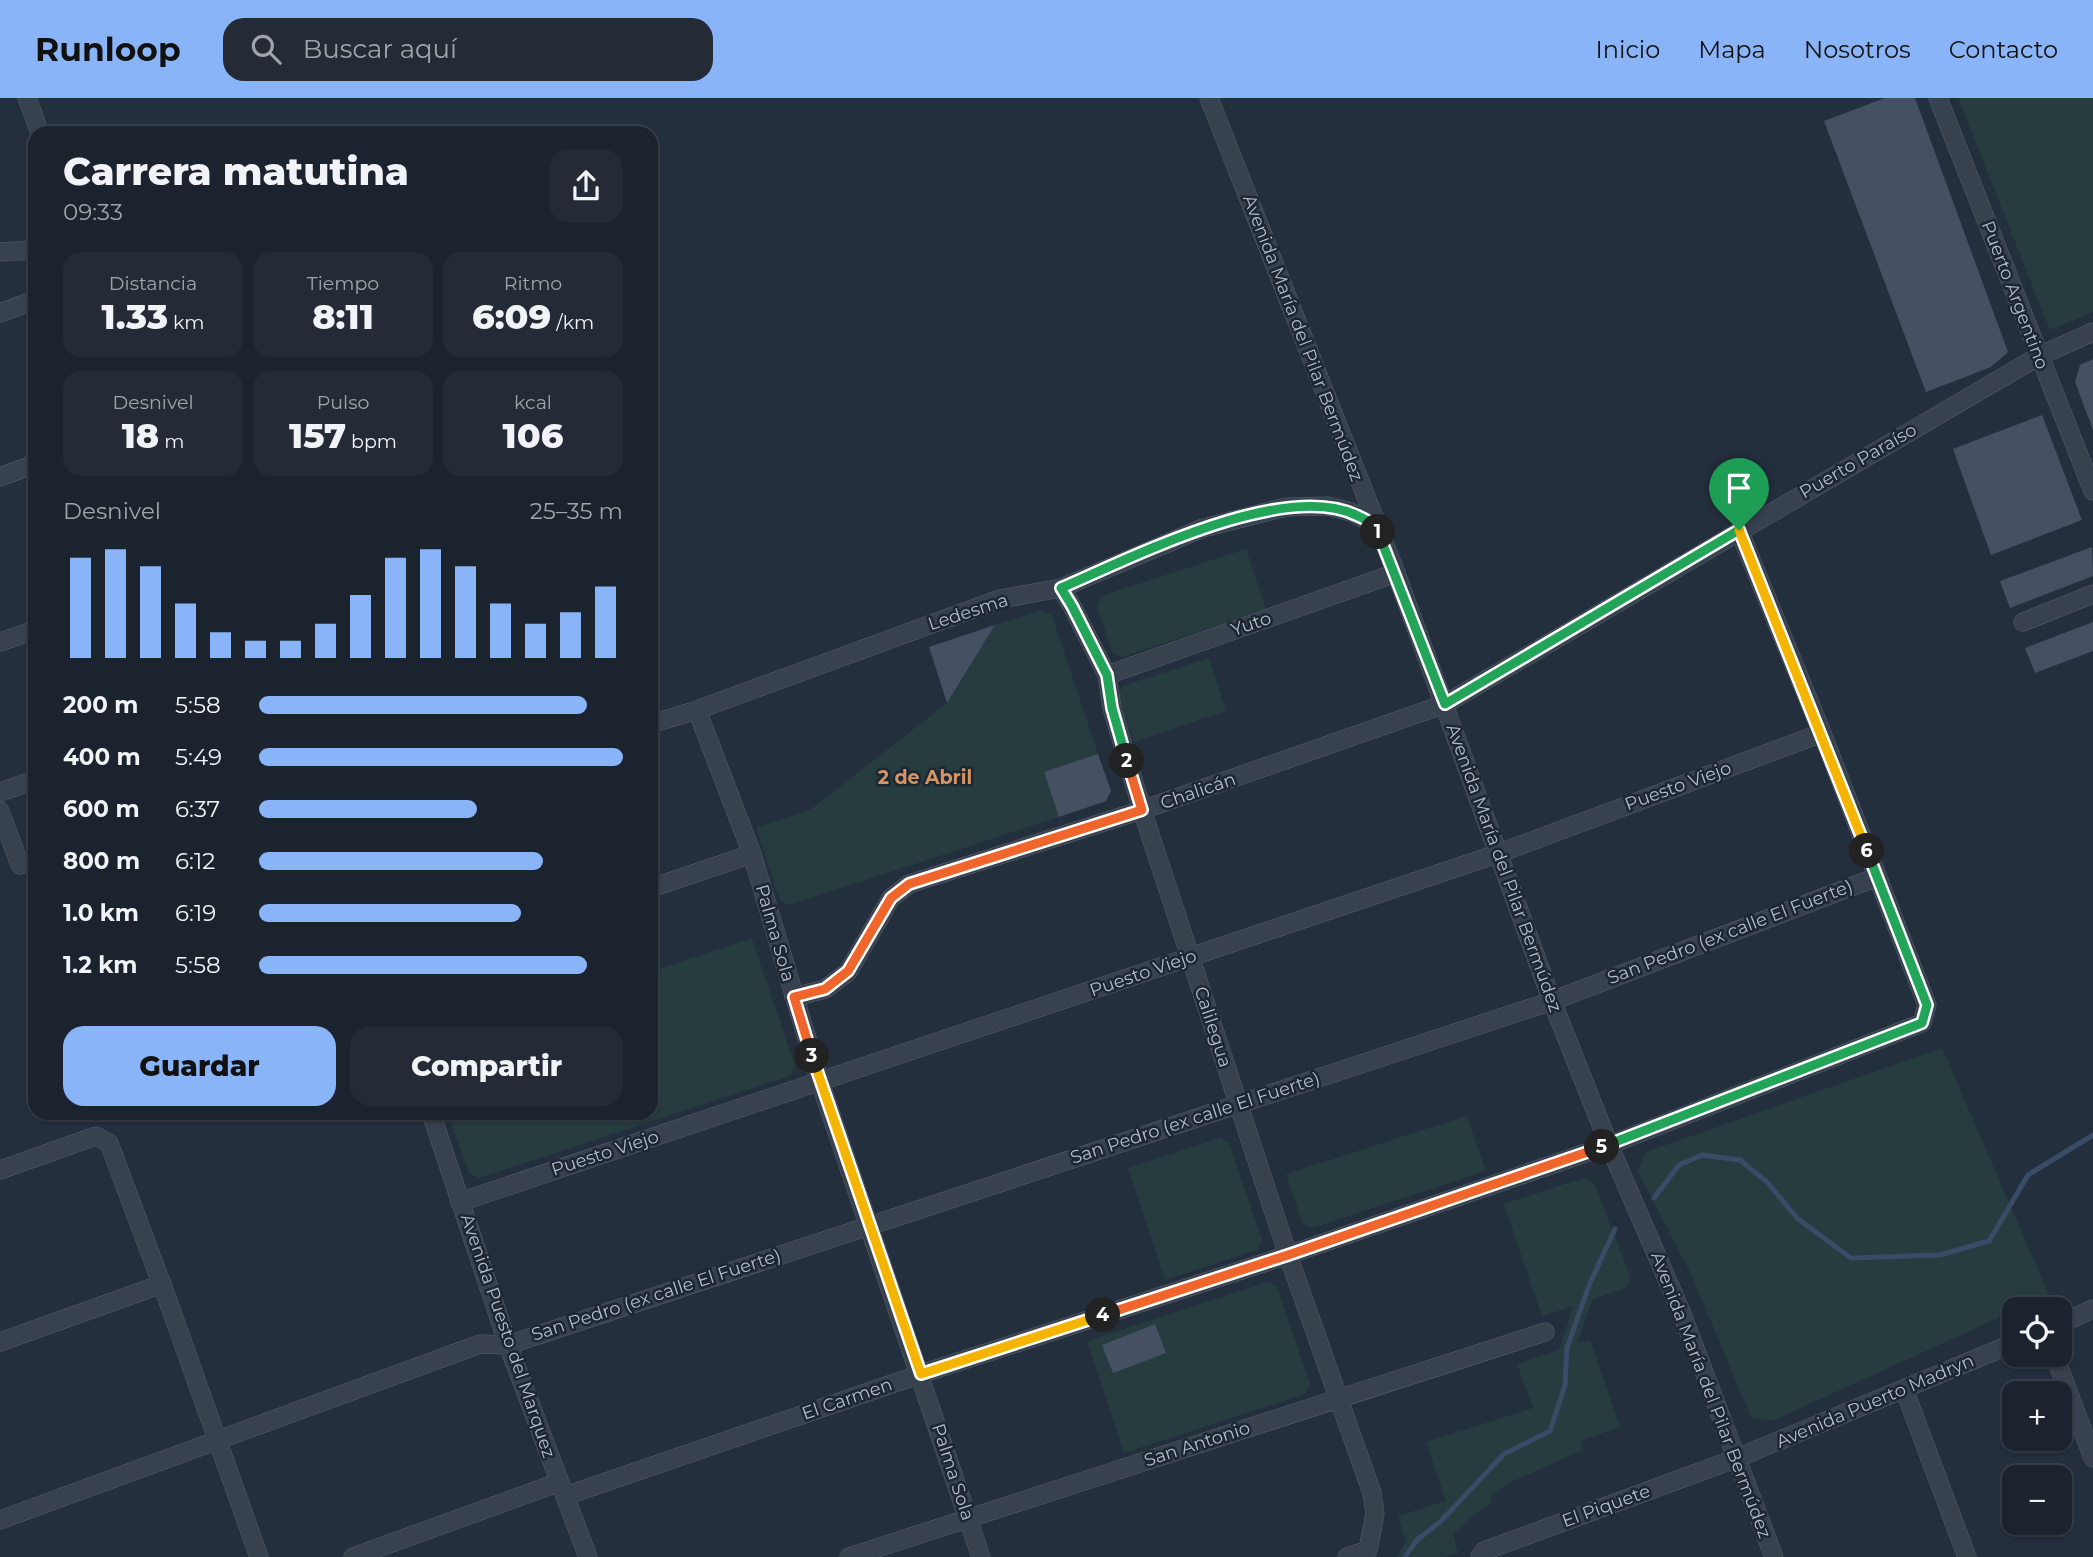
<!DOCTYPE html>
<html lang="es">
<meta charset="utf-8">
<style>
:root{--surface:#1b232e;--page:#242b36;--text:#f1f3f6;--muted:#a0a4aa;--line:#39404a;--accent:#8ab4f8}
body{margin:0;font-family:Montserrat,sans-serif;background:var(--page);color:var(--text);height:100vh;display:flex;flex-direction:column;font-size:26px;white-space:nowrap}
*{box-sizing:border-box;margin:0}
p{font-size:23px;color:var(--muted)}
.icon{flex:none;width:38px;height:38px;fill:none;stroke:currentColor;stroke-width:2;stroke-linecap:round;stroke-linejoin:round}
.map{position:relative;flex:1;overflow:hidden}
.sheet{position:absolute;left:28px;top:28px;width:630px;height:994px;display:flex;flex-direction:column;background:var(--surface);border-radius:21px;box-shadow:0 2px 5px #0004,0 0 0 2px var(--line)}
.sheet>*{flex:none}
.tools{position:absolute;left:2002px;top:1199px;display:grid;gap:14px}
.tools a{display:grid;place-items:center;width:70px;height:70px;border-radius:14px;background:var(--surface);box-shadow:0 2px 5px #0004,0 0 0 2px var(--line);font-size:35px}
.pin{position:absolute;display:grid;place-items:center;width:60px;height:60px;color:#fff;margin:-72px -30px;border-radius:50% 50% 50% 0;rotate:-45deg;box-shadow:0 0 7px #0007}
.pin .icon{rotate:45deg}
.km{position:absolute;width:35px;height:35px;margin:-18px;border-radius:50%;background:#222;color:#fff;font-size:19px;line-height:35px;text-align:center}
.round{display:grid;place-items:center;flex:none;width:74px;height:74px;border-radius:21px;background:var(--page)}
.headline{display:flex;align-items:center;justify-content:space-between;height:119px;padding:0 35px}
h1{font-size:38px;font-weight:800;line-height:52px}
.metrics{display:grid;grid-template-columns:repeat(3,1fr);gap:10px;height:119px;padding:7px 35px}
.metrics div{display:grid;align-content:center;border-radius:18px;background:var(--page);text-align:center}
.metrics b{font-size:35px;font-weight:800}
.metrics small{font-size:19px;font-weight:400}
.metrics p{font-size:19px}
.chart{height:196px;padding:14px 35px}
.chart p{display:flex;justify-content:space-between}
.chart svg{width:100%;height:126px;margin-top:7px;stroke:var(--accent);stroke-width:6}
.cta{display:flex;gap:14px;margin-top:auto;padding:14px 35px}
.cta a{flex:1;height:80px;border-radius:21px;background:var(--accent);color:#111;font-size:28px;font-weight:800;line-height:80px;text-align:center}
.cta a+a{background:var(--page);color:var(--text)}
ul{padding:0 35px;list-style:none;font-size:23px}
li{display:grid;grid-template-columns:112px 84px 1fr;align-items:center;height:52px}
li i{height:18px;border-radius:9px;background:var(--accent)}
header{display:flex;align-items:center;gap:42px;box-sizing:border-box;height:98px;padding:0 35px;background:var(--accent);color:#111}
header strong{font-size:33px}
nav{display:flex;gap:38px;margin-inline-start:auto;font-size:24px}
.search{width:490px;height:63px;background:var(--page);display:flex;align-items:center;gap:18px;box-sizing:border-box;padding:0 24px;border-radius:21px;color:var(--muted);font-size:26px}
.map>svg:first-child{display:block}
.green{fill:#263c3f}
.lines{fill:none;stroke-linecap:round;stroke-linejoin:round}
.stream{stroke:#394c67;stroke-width:5}
.building{fill:#455162}
.minor-casing{stroke:#565f6c;stroke-width:19}
.minor{stroke:#38414e;stroke-width:18}
.split-1-casing{stroke:#fff;stroke-width:14}
.split-2-casing{stroke:#fff;stroke-width:14}
.split-3-casing{stroke:#fff;stroke-width:14}
.split-4-casing{stroke:#fff;stroke-width:14}
.split-5-casing{stroke:#fff;stroke-width:14}
.split-6-casing{stroke:#fff;stroke-width:14}
.split-7-casing{stroke:#fff;stroke-width:14}
.split-1{stroke:#22a559;stroke-width:9}
.split-2{stroke:#22a559;stroke-width:9}
.split-3{stroke:#f0652b;stroke-width:9}
.split-4{stroke:#f5b400;stroke-width:9}
.split-5{stroke:#f0652b;stroke-width:9}
.split-6{stroke:#22a559;stroke-width:9}
.split-7{stroke:#f5b400;stroke-width:9}
.labels{text-anchor:middle;stroke-width:5;stroke-linejoin:round;paint-order:stroke}
.street-label{font-size:18px;fill:#b4bcc9;stroke:#1d2633}
.neighbourhood-label{font-size:19px;font-weight:bold;fill:#d59563;stroke:#1d2633}
</style>
<header>
<strong>Runloop</strong>
<div class="search"><svg class="icon" aria-label="search" viewBox="0 0 24 24"><circle cx="10" cy="10" r="6"/><path d="M15 15l6 6"/></svg>Buscar aquí</div>
<nav><a>Inicio</a><a>Mapa</a><a>Nosotros</a><a>Contacto</a></nav>
</header>
<div class="map">
<svg width="2093" height="1459" viewBox="0 0 2093 1459">
<rect width="100%" height="100%" fill="#242f3e"/>
<g class="green">
<polygon points="1958,0 2093,0 2093,214 2050,232"/>
<polygon points="1246,451 1266,511 1122,559 1112,554 1097,508 1101,498"/>
<polygon points="1041,513 1052,517 1098,656 1044,674 1059,719 789,807 780,802 756,730 810,712 947,605 995,527"/>
<polygon points="1209,560 1226,613 1134,644 1118,597 1123,588"/>
<polygon points="752,840 795,968 790,978 479,1080 469,1075 448,1015 651,1015 651,874"/>
<polygon points="1942,950 2049,1197 1772,1323 1751,1319 1691,1176 1638,1073 1646,1054"/>
<polygon points="1467,1018 1486,1073 1312,1130 1303,1126 1286,1076"/>
<polygon points="1220,1040 1229,1045 1262,1142 1257,1152 1165,1182 1128,1070"/>
<polygon points="1584,1080 1594,1085 1631,1180 1626,1190 1593,1201 1577,1245 1590,1242 1620,1329 1580,1343 1583,1352 1507,1386 1491,1397 1491,1405 1478,1414 1453,1436 1458,1455 1444,1459 1396,1459 1406,1444 1398,1418 1446,1403 1426,1344 1533,1310 1517,1266 1559,1252 1573,1208 1542,1218 1504,1106"/>
<polygon points="1268,1184 1277,1189 1310,1286 1305,1296 1124,1355 1087,1243"/>
</g>
<g class="lines">
<g class="stream">
<polyline points="1654,1100 1679,1067 1702,1057 1740,1062 1767,1084 1798,1121 1851,1160 1940,1157 1989,1143 2028,1077 2093,1037"/>
<polyline points="1405,1459 1417,1442 1441,1423 1504,1356 1550,1333 1565,1287 1567,1250 1590,1185 1615,1131"/>
</g>
</g>
<g class="building">
<polygon points="1885,0 1915,0 2008,254 1991,269 1926,294 1824,23"/>
<polygon points="2093,261 2093,332 2075,284 2080,267"/>
<polygon points="2042,317 2082,422 1991,457 1953,351"/>
<polygon points="2092,449 2093,478 2010,510 2000,483"/>
<polygon points="2093,524 2093,553 2035,575 2025,550"/>
<polygon points="995,527 947,605 929,549"/>
<polygon points="1098,656 1111,693 1106,703 1059,719 1044,674"/>
<polygon points="1155,1226 1166,1255 1113,1275 1102,1247"/>
</g>
<g class="lines">
<defs>
<g id="minor">
<polyline points="27,0 40,35"/>
<polyline points="1209,0 1396,475 1552,903 1609,1047 1682,1216 1774,1459"/>
<polyline points="1938,0 2093,393"/>
<polyline points="0,154 35,152"/>
<polyline points="0,215 35,202"/>
<polyline points="0,379 35,366"/>
<polyline points="1061,490 1072,508 1107,577 1112,610 1142,712 1288,1157 1372,1395 1375,1416 1368,1452 1347,1459"/>
<polyline points="2023,524 2093,496"/>
<polyline points="0,544 35,532"/>
<polyline points="1107,577 1396,475"/>
<polyline points="697,612 752,756 820,984 981,1459"/>
<polyline points="651,626 697,612 1000,501 1061,490 1203,430 1286,409 1328,408 1351,414 1375,427"/>
<polyline points="0,694 35,682"/>
<polyline points="0,713 20,767"/>
<polyline points="651,790 752,756"/>
<polyline points="794,899 825,891 848,874 891,800 909,786 1142,712 1445,606 2039,258 2093,234"/>
<polyline points="431,1015 508,1247 588,1459"/>
<polyline points="0,1072 96,1038 109,1045 168,1203 259,1459"/>
<polyline points="460,1104 1497,756 1822,635"/>
<polyline points="2060,1226 2093,1211"/>
<polyline points="0,1244 162,1186"/>
<polyline points="2054,1256 2093,1360"/>
<polyline points="1904,1291 1967,1459"/>
<polyline points="565,1398 921,1276 1288,1157 1609,1047 1922,925 1927,907 1822,635 1739,432"/>
<polyline points="0,1422 480,1246 508,1247 1552,903 1877,779"/>
<polyline points="353,1459 560,1384"/>
<polyline points="849,1459 1545,1234"/>
<polyline points="1480,1459 1484,1453 1735,1361 2014,1245"/>
</g>
</defs>
<use href="#minor" class="minor-casing"/>
<use href="#minor" class="minor"/>
</g>
<g class="lines">
<defs>
<polyline id="split-1" points="1378,434 1445,606 1739,432"/>
<path id="split-2" d="M 1127,663 L 1112,610 L 1107,577 L 1072,508 L 1061,490 C 1131,460 1285,381 1358,418 C 1366,422 1374,425 1378,434"/>
<polyline id="split-3" points="812,958 794,899 825,891 848,873 891,800 909,786 1142,712 1127,663"/>
<polyline id="split-4" points="812,958 921,1276 1103,1217"/>
<polyline id="split-5" points="1103,1217 1288,1157 1602,1049"/>
<polyline id="split-6" points="1602,1049 1922,925 1927,907 1867,753"/>
<polyline id="split-7" points="1739,432 1867,753"/>
</defs>
<use href="#split-1" class="split-1-casing"/>
<use href="#split-2" class="split-2-casing"/>
<use href="#split-3" class="split-3-casing"/>
<use href="#split-4" class="split-4-casing"/>
<use href="#split-5" class="split-5-casing"/>
<use href="#split-6" class="split-6-casing"/>
<use href="#split-7" class="split-7-casing"/>
<use href="#split-1" class="split-1"/>
<use href="#split-2" class="split-2"/>
<use href="#split-3" class="split-3"/>
<use href="#split-4" class="split-4"/>
<use href="#split-5" class="split-5"/>
<use href="#split-6" class="split-6"/>
<use href="#split-7" class="split-7"/>
</g>
<g class="labels">
<g class="street-label">
<text transform="translate(2015 197) rotate(69)" y="6">Puerto Argentino</text>
<text transform="translate(1303 240) rotate(69)" y="6">Avenida María del Pilar Bermúdez</text>
<text transform="translate(1858 363) rotate(-30)" y="6">Puerto Paraíso</text>
<text transform="translate(968 514) rotate(-18)" y="6">Ledesma</text>
<text transform="translate(1251 526) rotate(-19)" y="6">Yuto</text>
<text transform="translate(1678 688) rotate(-20)" y="6">Puesto Viejo</text>
<text transform="translate(1198 693) rotate(-19)" y="6">Chalicán</text>
<text transform="translate(1504 770) rotate(70)" y="6">Avenida María del Pilar Bermúdez</text>
<text transform="translate(1730 834) rotate(-21)" y="6">San Pedro (ex calle El Fuerte)</text>
<text transform="translate(775 835) rotate(74)" y="6">Palma Sola</text>
<text transform="translate(1143 875) rotate(-19)" y="6">Puesto Viejo</text>
<text transform="translate(1213 929) rotate(72)" y="6">Calilegua</text>
<text transform="translate(1195 1020) rotate(-18)" y="6">San Pedro (ex calle El Fuerte)</text>
<text transform="translate(605 1055) rotate(-18)" y="6">Puesto Viejo</text>
<text transform="translate(656 1197) rotate(-18)" y="6">San Pedro (ex calle El Fuerte)</text>
<text transform="translate(508 1238) rotate(71)" y="6">Avenida Puesto del Marquez</text>
<text transform="translate(1711 1297) rotate(69)" y="6">Avenida María del Pilar Bermúdez</text>
<text transform="translate(847 1301) rotate(-19)" y="6">El Carmen</text>
<text transform="translate(1875 1303) rotate(-23)" y="6">Avenida Puerto Madryn</text>
<text transform="translate(1197 1346) rotate(-18)" y="6">San Antonio</text>
<text transform="translate(953 1374) rotate(72)" y="6">Palma Sola</text>
<text transform="translate(1606 1408) rotate(-20)" y="6">El Piquete</text>
</g>
<g class="neighbourhood-label">
<text x="925" y="686">2 de Abril</text>
</g>
</g>
</svg>
<div class="tools">
<a><svg class="icon" aria-label="locate" viewBox="0 0 24 24"><circle cx="12" cy="12" r="6"/><path d="M12 2v4M12 18v4M2 12h4M18 12h4"/></svg></a>
<a>+</a>
<a>−</a>
</div>
<div class="pin" style="left:1739px;top:432px;background:#1e9e55"><svg class="icon" aria-label="arrive" viewBox="0 0 24 24"><path d="M6 21V4h12l-3 4 3 4H6"/></svg></div>
<b class="km" style="left:1378px;top:434px">1</b>
<b class="km" style="left:1127px;top:663px">2</b>
<b class="km" style="left:812px;top:958px">3</b>
<b class="km" style="left:1103px;top:1217px">4</b>
<b class="km" style="left:1602px;top:1049px">5</b>
<b class="km" style="left:1867px;top:753px">6</b>
<section class="sheet">
<div class="headline"><div><h1>Carrera matutina</h1><p>09:33</p></div><a class="round"><svg class="icon" aria-label="share" viewBox="0 0 24 24"><path d="M12 15V3M7 8l5-5 5 5M5 13v7h14v-7"/></svg></a></div>
<div class="metrics">
<div><p>Distancia</p><b>1.33<small> km</small></b></div>
<div><p>Tiempo</p><b>8:11</b></div>
<div><p>Ritmo</p><b>6:09<small> /km</small></b></div>
</div>
<div class="metrics">
<div><p>Desnivel</p><b>18<small> m</small></b></div>
<div><p>Pulso</p><b>157<small> bpm</small></b></div>
<div><p>kcal</p><b>106</b></div>
</div>
<div class="chart"><p><span>Desnivel</span>25–35 m</p>
<svg viewBox="0 0 160 44" preserveAspectRatio="none"><path d="M5 44V9M15 44V6M25 44V12M35 44V25M45 44V35M55 44V38M65 44V38M75 44V32M85 44V22M95 44V9M105 44V6M115 44V12M125 44V25M135 44V32M145 44V28M155 44V19"/></svg>
</div>
<ul>
<li><b>200 m</b>5:58<i style="width:90%"></i></li>
<li><b>400 m</b>5:49<i style="width:100%"></i></li>
<li><b>600 m</b>6:37<i style="width:60%"></i></li>
<li><b>800 m</b>6:12<i style="width:78%"></i></li>
<li><b>1.0 km</b>6:19<i style="width:72%"></i></li>
<li><b>1.2 km</b>5:58<i style="width:90%"></i></li>
</ul>
<div class="cta"><a>Guardar</a><a>Compartir</a></div>
</section>
</div>
